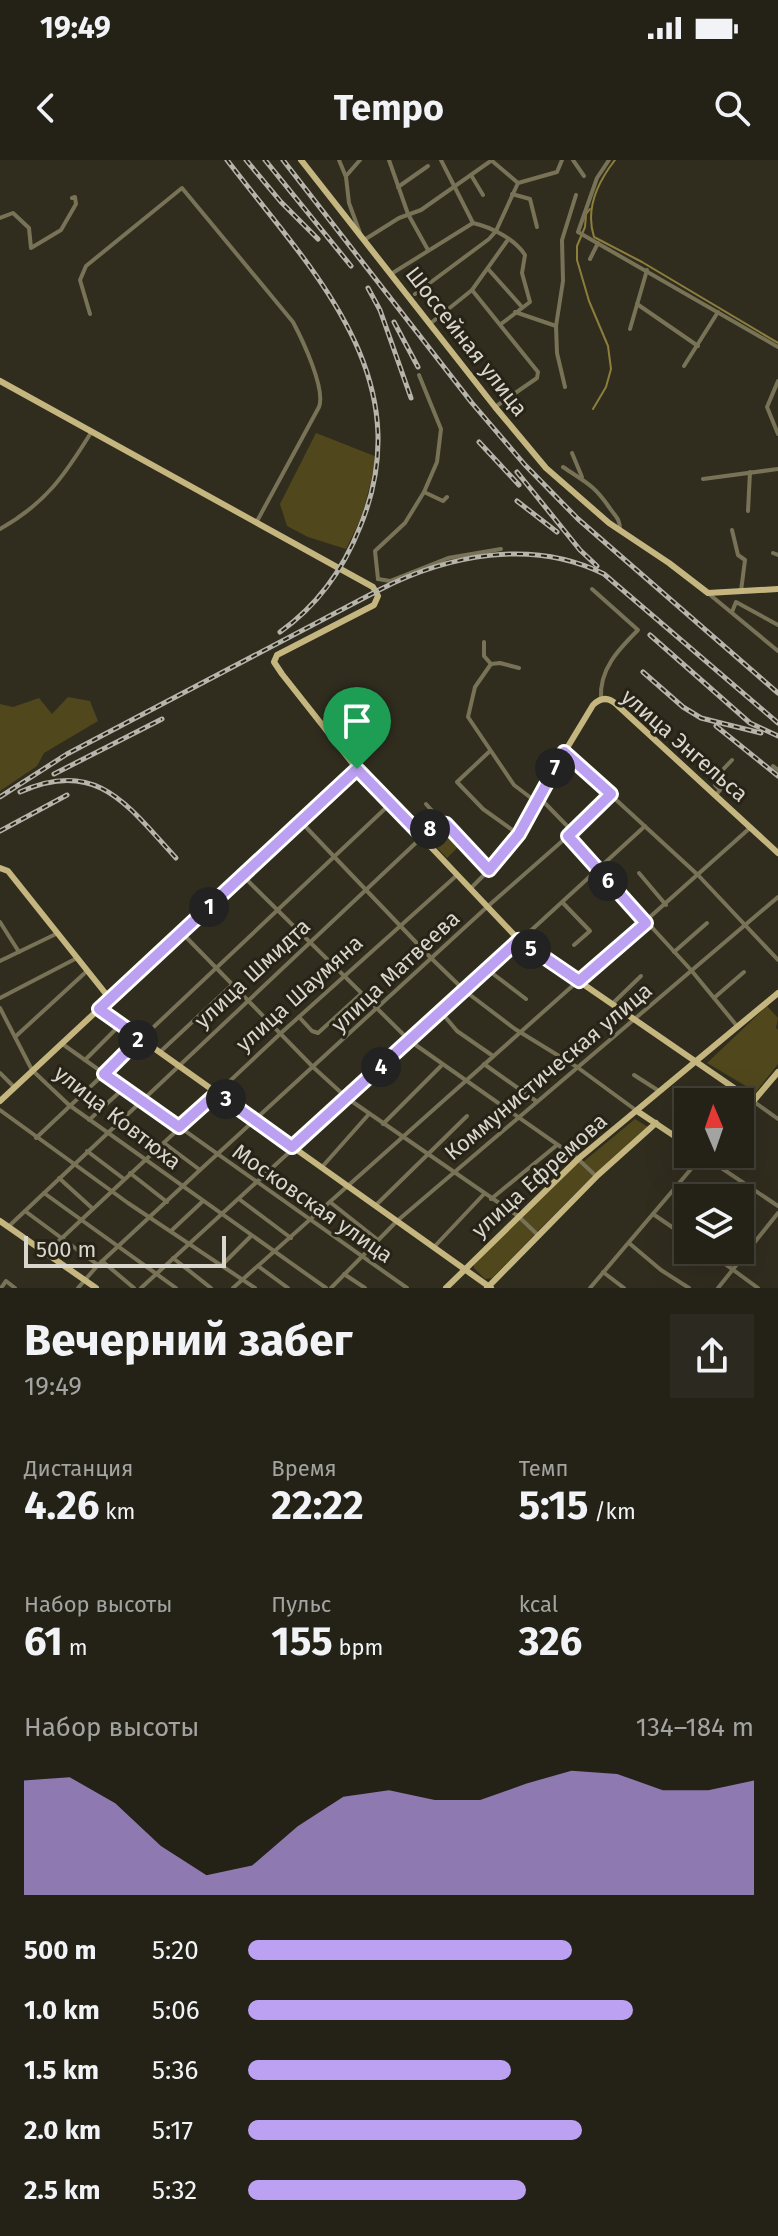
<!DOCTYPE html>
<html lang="ru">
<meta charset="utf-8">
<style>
:root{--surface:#242217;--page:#2c2a20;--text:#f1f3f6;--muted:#a3a4a1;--line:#413f36;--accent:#bca0f2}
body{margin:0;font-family:"Fira Sans",sans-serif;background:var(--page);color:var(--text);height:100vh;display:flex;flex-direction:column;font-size:30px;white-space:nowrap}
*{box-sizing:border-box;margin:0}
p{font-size:26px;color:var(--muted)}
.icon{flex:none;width:44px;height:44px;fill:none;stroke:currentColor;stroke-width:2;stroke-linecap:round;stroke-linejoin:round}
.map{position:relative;height:1128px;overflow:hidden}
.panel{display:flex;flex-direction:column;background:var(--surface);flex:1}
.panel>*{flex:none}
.needle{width:52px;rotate:358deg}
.tools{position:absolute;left:674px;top:928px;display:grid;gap:16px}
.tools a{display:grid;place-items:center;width:80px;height:80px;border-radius:0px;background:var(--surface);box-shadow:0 8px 32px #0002,0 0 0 2px var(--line);font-size:40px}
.scale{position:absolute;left:24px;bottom:20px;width:202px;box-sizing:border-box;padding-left:8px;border:4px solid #d8d6cd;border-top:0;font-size:22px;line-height:28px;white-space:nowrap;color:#d8d6cd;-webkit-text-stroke:6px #272316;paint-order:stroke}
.pin{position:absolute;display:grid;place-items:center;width:68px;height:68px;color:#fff;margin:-82px -34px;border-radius:50% 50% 50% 0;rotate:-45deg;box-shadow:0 0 8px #0007}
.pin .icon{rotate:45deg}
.km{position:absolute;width:40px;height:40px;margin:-20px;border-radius:50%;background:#222;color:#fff;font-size:22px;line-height:40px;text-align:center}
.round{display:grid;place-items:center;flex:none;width:84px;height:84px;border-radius:0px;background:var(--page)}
.overview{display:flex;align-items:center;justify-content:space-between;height:136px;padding:0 24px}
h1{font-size:44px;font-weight:700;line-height:60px}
.figures{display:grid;grid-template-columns:repeat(3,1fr);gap:12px;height:136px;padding:8px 24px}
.figures div{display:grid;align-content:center}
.figures b{font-size:40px;font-weight:700}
.figures small{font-size:22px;font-weight:400}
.figures p{font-size:22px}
.chart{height:224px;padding:16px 24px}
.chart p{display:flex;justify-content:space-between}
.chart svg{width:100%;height:144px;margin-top:8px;fill:var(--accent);opacity:.7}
ul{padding:0 24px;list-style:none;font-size:26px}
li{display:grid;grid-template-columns:128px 96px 1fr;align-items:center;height:60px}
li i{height:20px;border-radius:10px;background:var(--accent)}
.status{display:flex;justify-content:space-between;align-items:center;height:56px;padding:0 40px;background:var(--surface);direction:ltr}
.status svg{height:22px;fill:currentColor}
header{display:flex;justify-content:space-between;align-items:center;height:104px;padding:0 24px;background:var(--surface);font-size:36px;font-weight:700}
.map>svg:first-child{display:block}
.green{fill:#51471c}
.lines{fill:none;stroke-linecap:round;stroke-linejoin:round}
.stream{stroke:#8d7e3b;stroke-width:2}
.minor{stroke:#787257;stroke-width:4}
.major{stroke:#c4b67e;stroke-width:6}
.rail-casing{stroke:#b7b5ab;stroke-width:5}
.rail{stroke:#272316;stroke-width:2;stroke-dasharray:6;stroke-linecap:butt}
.route-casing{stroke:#fff;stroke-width:16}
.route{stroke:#bca0f2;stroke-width:10}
.labels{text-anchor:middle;stroke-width:6;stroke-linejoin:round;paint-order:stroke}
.street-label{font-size:22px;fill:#d8d6cd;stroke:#272316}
</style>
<div class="status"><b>19:49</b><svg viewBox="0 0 49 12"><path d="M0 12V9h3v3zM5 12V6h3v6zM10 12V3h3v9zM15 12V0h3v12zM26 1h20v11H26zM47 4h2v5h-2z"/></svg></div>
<header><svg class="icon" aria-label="back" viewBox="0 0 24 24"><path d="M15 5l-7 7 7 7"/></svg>Tempo<svg class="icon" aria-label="search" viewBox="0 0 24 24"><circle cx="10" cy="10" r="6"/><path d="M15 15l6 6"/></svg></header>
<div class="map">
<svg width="778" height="1128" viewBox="0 0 778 1128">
<rect width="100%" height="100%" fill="#302d1f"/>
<g class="green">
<polygon points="316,273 377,297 362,356 346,389 308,377 287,366 280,344"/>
<polygon points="68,537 90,541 98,561 44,593 37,606 0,631 0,544 13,547 39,538 52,554"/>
<polygon points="444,667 461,684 447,698 426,676 434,668"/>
<polygon points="767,846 778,858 776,868 778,870 778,904 756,932 707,903"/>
<polygon points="635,959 648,967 597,1014 583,1002"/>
<polygon points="579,1002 594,1015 537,1072 521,1057"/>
<polygon points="519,1060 535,1074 492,1118 485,1119 474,1108 474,1102"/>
</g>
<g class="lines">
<g class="stream">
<path d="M 615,0 C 597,23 585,49 594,77 L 642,102 L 778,183"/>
<polyline points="590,49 586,54 585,67 577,86 577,100 589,141 608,186 611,209 606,227 593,249"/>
</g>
<g class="minor">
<polyline points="339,0 346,17 349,43 360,73"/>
<polyline points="389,0 408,54 428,90"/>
<path d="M 441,0 L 473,63 C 491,67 515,79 525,95 L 522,113 L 530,142 L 501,164"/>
<polyline points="491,0 518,23"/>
<polyline points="573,0 584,16"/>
<polyline points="609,0 597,18 578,72 778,187"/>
<polyline points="471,15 483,35"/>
<polyline points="346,16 360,0"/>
<polyline points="398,27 428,6"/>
<polyline points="512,34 530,39 537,67"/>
<polyline points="0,58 13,53 29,68 31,88 61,70 76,44 75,37 72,38"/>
<polyline points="364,80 399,58 421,50 492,0"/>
<polyline points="590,99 598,83"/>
<polyline points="489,110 522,147"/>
<polyline points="391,114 473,63"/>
<polyline points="472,130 538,212 537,218 495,247"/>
<polyline points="415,134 489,79 496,71 518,23 557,12 562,0"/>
<polyline points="637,144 698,186"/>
<polyline points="515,152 556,166"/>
<path d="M 90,154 L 80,120 L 86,106 L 182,28 L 293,162 C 302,179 326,229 319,247 L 256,363"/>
<polyline points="431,163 472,130 507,81"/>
<polyline points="630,169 647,110"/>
<polyline points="684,206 718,152"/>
<polyline points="419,215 441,269 437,302 424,332"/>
<polyline points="778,221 767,247 778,274"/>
<polyline points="565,227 557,193 556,166 563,121 562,80 576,35"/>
<polyline points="572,293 582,317"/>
<path d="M 563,307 C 585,322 593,324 609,347 C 615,356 620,358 620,370"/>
<polyline points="703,319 778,309"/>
<polyline points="748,351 750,312"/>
<path d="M 0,369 C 46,343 65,315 92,271"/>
<polyline points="732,370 738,395 745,400 741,431"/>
<polyline points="773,393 778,395"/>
<polyline points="378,419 375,391 405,363 424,332 443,341 447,337"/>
<polyline points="378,419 390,421 448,398 501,389"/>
<path d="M 592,429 L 638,470 C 619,489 599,509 601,539"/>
<polyline points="709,434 778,491"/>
<polyline points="732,452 736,442 778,465"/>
<polyline points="484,482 484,496 491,504"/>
<polyline points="519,508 500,503 491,504 475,527 468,557 514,625 535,641"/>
<polyline points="490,591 457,622 483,649 518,674"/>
<polyline points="565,593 698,715 778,800"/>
<polyline points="773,606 778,610"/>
<polyline points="716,635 720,630 715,625 715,618 732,600"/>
<polyline points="539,637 573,672"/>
<polyline points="426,644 443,663"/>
<polyline points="301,662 432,799 465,831 515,869 577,907 637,951"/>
<polyline points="569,677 691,810 737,866"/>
<polyline points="639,713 666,745"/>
<polyline points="243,716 410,881 578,999 596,1016"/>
<polyline points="471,728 489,710"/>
<polyline points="563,743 590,771 574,785"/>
<polyline points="0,762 19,792"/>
<polyline points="182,773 313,907 347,938 518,1056 539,1076"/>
<polyline points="674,792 707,763"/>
<polyline points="0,801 58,773"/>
<polyline points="488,810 526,839"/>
<polyline points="0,838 77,798"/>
<polyline points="714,838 744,812"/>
<polyline points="612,844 641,816"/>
<polyline points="0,848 32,910 69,945 326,1128"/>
<polyline points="441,852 457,871 493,896"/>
<polyline points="299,857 312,871 318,873 361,834"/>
<polyline points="15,877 87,811"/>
<polyline points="61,883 407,1128"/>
<polyline points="160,892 233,824"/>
<polyline points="85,900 120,865"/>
<polyline points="484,904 536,941"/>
<polyline points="0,913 14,927"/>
<polyline points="634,915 659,931"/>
<polyline points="753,941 778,959"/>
<polyline points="0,950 128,1043 255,1128"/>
<polyline points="89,960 124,928"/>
<polyline points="383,964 441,906"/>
<polyline points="36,978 390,644"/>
<polyline points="164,983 200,1010"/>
<polyline points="87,991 124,1019"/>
<polyline points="322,1007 369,954"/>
<polyline points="130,1013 167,1042"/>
<polyline points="59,1018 92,1048"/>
<polyline points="673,1032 688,1043"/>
<polyline points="44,1033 176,1128"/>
<polyline points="239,1039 291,1078"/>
<polyline points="491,1039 557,985"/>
<polyline points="330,1042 378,1080"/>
<polyline points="375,1046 467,956"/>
<polyline points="25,1051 98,1105"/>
<polyline points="653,1054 688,1078"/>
<polyline points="8,1067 421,678"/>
<polyline points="171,1071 203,1041"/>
<polyline points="629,1083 661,1110 689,1128"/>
<polyline points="434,1087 484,1034"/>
<polyline points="706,1090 758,1128"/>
<polyline points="46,1093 281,873 456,716"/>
<polyline points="173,1098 211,1128"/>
<polyline points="102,1101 134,1128"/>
<polyline points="222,1105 251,1076"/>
<polyline points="258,1106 288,1128"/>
<polyline points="603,1112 624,1128"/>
<polyline points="344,1114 365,1128"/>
<polyline points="1,1128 6,1121 15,1128"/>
<polyline points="78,1128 98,1105 200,1010 487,747 568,676 611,634"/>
<polyline points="141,1128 645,666"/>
<polyline points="233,1128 751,667"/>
<polyline points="331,1128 397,1061 778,737"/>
<polyline points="590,1128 697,1002 705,997 778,1046"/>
<polyline points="718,1128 778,1053"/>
</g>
<g class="major">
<polyline points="301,0 495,247 546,308 609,363 669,403 708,433 778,429"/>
<polyline points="0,221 373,427 378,436 374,445 277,495 274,502 282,514 357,609 519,780 753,941"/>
<path d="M 423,677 L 434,666 L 446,664 L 489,710 L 519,674 L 535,641 L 593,545 C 601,537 609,537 617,545 L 778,693"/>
<polyline points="0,708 8,711 110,839"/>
<polyline points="99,849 491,1128"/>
<polyline points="0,941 357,609"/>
<polyline points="637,951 688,985"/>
<polyline points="740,957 778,912"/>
<polyline points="701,994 705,997 708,994"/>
<polyline points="0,1061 96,1128"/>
<polyline points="446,1128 578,999 778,833"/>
<polyline points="487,1128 598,1015 656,963"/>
</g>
<defs>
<g id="rail">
<path d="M 227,0 C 311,110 422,216 360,367 C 343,410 318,445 280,472"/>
<polyline points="246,0 281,42 318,79"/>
<polyline points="265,0 351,106"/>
<polyline points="283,0 472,243 525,305 578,359 778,533"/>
<polyline points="368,128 380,150 411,238"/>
<polyline points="394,162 418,207"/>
<polyline points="479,282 519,325"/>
<polyline points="517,312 580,390 597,406"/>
<polyline points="517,341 557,372"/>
<polyline points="650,475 750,563 778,576"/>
<polyline points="643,512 683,547 701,558 761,573"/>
<polyline points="716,566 778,616"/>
<polyline points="54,614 162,559"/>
<path d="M 20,632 C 97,597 128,646 176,698"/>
<path d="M 0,637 L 67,594 L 379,430 C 447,395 532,378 604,414 L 778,563"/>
<polyline points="0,671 67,635"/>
</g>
</defs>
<use href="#rail" class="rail-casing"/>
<use href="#rail" class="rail"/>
</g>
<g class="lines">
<defs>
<polygon id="route" points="564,592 611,634 568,676 646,763 579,821 519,780 292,987 217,933 179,967 104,914 140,878 99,849 357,609 423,677 439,663 446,664 489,710 519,674"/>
</defs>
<use href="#route" class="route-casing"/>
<use href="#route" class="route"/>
</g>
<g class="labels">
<g class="street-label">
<text transform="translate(467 181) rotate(52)" y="8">Шоссейная улица</text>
<text transform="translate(685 585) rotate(41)" y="8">улица Энгельса</text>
<text transform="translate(395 811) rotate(-43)" y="8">улица Матвеева</text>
<text transform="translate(252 813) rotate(-43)" y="8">улица Шмидта</text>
<text transform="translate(299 833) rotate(-42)" y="8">улица Шаумяна</text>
<text transform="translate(548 911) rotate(-40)" y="8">Коммунистическая улица</text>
<text transform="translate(118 957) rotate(38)" y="8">улица Ковтюха</text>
<text transform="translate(539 1015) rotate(-42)" y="8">улица Ефремова</text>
<text transform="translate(313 1043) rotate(35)" y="8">Московская улица</text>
</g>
</g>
</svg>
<div class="tools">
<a><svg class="needle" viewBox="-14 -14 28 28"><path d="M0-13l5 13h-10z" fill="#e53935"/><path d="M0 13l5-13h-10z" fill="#a3a4a1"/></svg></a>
<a><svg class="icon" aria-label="layers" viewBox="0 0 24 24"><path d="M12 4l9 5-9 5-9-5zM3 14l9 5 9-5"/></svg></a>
</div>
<div class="scale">500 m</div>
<div class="pin" style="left:357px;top:609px;background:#1e9e55"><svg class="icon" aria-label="arrive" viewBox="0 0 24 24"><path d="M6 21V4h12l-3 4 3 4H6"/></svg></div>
<b class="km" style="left:209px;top:747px">1</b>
<b class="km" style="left:138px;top:880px">2</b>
<b class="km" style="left:226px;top:939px">3</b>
<b class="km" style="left:381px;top:907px">4</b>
<b class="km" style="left:531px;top:789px">5</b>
<b class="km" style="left:608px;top:721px">6</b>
<b class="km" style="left:555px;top:608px">7</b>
<b class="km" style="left:430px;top:669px">8</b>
</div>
<section class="panel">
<div class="overview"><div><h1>Вечерний забег</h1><p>19:49</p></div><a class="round"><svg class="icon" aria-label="share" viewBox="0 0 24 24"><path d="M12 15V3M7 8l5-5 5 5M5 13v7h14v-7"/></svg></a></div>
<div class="figures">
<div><p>Дистанция</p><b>4.26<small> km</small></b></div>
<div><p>Время</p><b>22:22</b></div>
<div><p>Темп</p><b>5:15<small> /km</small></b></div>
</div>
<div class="figures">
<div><p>Набор высоты</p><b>61<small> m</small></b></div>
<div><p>Пульс</p><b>155<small> bpm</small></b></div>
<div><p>kcal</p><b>326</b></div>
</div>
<div class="chart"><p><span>Набор высоты</span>134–184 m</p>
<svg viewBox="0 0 160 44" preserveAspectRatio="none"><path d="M0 44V9L10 8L20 16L30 29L40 38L50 35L60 23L70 14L80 12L90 15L100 15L110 10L120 6L130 7L140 12L150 12L160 9V44z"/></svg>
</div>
<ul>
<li><b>500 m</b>5:20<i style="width:64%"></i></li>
<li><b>1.0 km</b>5:06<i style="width:76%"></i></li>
<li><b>1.5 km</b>5:36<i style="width:52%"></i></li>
<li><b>2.0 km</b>5:17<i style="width:66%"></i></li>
<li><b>2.5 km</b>5:32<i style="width:55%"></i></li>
</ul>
</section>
